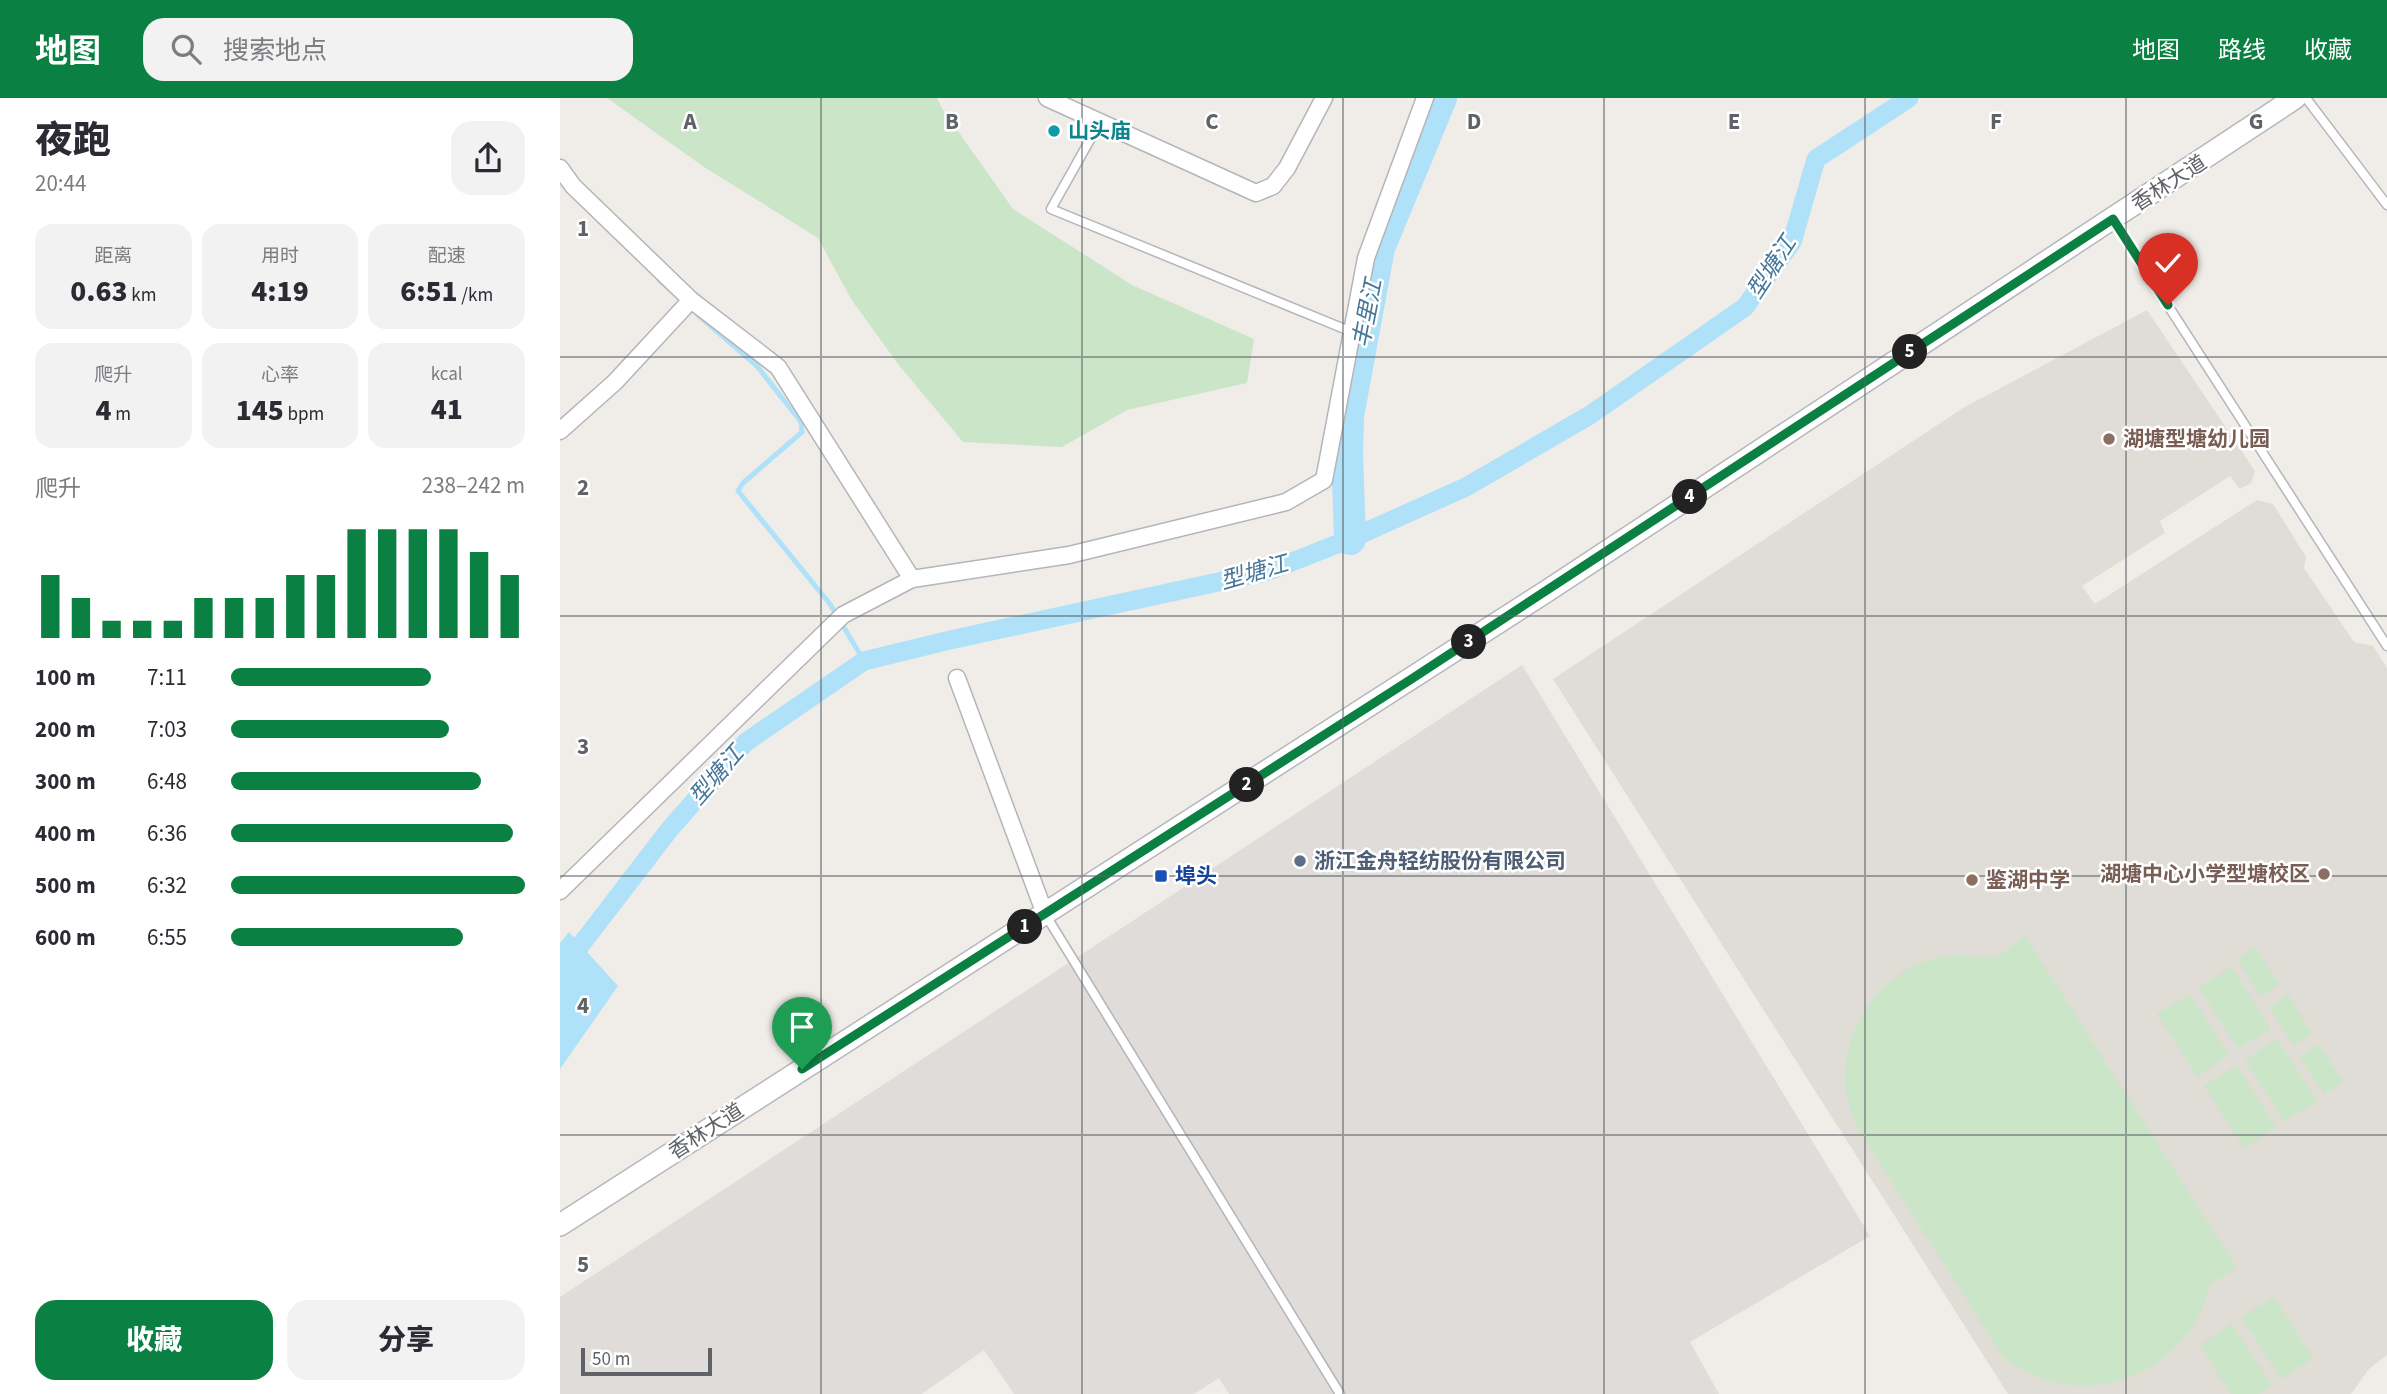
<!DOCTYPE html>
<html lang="zh">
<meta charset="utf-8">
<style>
:root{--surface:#fff;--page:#f2f2f3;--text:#2b2b33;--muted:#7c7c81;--accent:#0b8043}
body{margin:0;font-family:"Source Sans 3","Noto Sans SC",sans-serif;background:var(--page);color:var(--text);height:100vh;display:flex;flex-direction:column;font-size:26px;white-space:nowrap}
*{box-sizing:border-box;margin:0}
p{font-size:23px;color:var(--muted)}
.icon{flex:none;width:38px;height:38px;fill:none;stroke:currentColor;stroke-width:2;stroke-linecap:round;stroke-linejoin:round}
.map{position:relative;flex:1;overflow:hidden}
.drawer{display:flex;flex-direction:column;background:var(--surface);width:560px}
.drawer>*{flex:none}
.scale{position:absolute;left:21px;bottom:18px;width:131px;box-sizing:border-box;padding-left:7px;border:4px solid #5f6367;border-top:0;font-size:19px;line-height:24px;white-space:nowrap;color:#5f6367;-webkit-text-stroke:5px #fff;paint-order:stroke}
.pin{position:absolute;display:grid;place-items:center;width:60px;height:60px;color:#fff;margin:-72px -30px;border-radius:50% 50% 50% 0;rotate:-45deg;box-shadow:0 0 7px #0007}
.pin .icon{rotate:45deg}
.km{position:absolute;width:35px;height:35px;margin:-18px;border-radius:50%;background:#222;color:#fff;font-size:19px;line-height:35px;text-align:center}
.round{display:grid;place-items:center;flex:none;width:74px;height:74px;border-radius:21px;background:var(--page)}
.overview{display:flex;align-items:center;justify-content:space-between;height:119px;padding:0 35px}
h1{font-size:38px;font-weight:800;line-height:52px}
.figures{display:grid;grid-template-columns:repeat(3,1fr);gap:10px;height:119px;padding:7px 35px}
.figures div{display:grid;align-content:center;border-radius:18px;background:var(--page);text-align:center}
.figures b{font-size:30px;font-weight:800}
.figures small{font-size:19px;font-weight:400}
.figures p{font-size:19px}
.chart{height:196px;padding:14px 35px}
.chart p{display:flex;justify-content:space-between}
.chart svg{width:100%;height:126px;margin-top:7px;stroke:var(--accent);stroke-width:6}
.primary-button{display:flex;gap:14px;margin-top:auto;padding:14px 35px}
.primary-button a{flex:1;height:80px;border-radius:21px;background:var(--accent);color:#fff;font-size:28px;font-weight:800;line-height:80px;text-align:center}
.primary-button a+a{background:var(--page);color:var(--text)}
ul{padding:0 35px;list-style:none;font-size:23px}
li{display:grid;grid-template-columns:112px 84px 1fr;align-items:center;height:52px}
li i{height:18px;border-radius:9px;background:var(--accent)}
header{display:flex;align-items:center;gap:42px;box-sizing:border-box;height:98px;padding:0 35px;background:var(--accent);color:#fff}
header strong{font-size:33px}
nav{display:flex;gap:38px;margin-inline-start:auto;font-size:24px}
.search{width:490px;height:63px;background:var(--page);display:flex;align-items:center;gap:18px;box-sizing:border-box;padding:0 24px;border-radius:21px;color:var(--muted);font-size:26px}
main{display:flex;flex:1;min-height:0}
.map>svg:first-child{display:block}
.industrial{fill:#dfdcda}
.education{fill:#e0dcd6}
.green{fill:#cae5c7}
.water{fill:#afe1f9}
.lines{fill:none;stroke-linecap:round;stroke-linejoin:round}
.stream{stroke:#afe1f9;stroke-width:5}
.canal{stroke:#afe1f9;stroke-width:19}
.river{stroke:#afe1f9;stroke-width:32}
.lane-casing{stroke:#b3b5b9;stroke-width:11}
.street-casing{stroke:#b3b5b9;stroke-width:19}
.secondary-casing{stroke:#b4b7bb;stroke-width:24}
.lane{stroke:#fff;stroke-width:8}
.street{stroke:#fff;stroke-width:16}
.secondary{stroke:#fff;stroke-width:21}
.route-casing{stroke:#fff;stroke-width:14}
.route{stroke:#0b8043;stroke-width:9}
.grid{fill:none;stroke:#5f6367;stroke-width:2;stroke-opacity:0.55}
.culture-dot{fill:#0f9aa8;stroke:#fff;stroke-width:2.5}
.education-dot{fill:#8d6e63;stroke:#fff;stroke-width:2.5}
.service-dot{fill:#5c6f8a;stroke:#fff;stroke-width:2.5}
.transit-dot{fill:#1a4fb4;stroke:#fff;stroke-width:2.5}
.labels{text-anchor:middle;stroke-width:5;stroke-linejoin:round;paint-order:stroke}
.culture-label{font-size:21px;font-weight:bold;fill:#0d838f;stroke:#fff;text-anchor:start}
.street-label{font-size:21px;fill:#5f6367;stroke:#fff}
.education-label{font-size:21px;font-weight:bold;fill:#785e54;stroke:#fff;text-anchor:start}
.service-label{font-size:21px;font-weight:bold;fill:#4e5e75;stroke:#fff;text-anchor:start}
.transit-label{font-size:21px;font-weight:bold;fill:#164399;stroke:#fff;text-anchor:start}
.water-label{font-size:23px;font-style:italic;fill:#457799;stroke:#fff}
.grid-label{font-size:23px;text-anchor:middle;font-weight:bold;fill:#5f6367;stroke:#fff;stroke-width:5;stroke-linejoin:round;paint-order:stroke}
</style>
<header>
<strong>地图</strong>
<div class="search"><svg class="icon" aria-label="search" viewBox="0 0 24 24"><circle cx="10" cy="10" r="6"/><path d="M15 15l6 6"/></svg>搜索地点</div>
<nav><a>地图</a><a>路线</a><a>收藏</a></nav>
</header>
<main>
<section class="drawer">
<div class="overview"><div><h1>夜跑</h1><p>20:44</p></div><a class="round"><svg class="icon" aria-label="share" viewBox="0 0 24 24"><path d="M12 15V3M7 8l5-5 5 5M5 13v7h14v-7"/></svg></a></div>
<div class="figures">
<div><p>距离</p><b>0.63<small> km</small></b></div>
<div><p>用时</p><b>4:19</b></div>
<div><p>配速</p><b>6:51<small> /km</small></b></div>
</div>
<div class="figures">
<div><p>爬升</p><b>4<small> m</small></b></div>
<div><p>心率</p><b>145<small> bpm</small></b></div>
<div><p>kcal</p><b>41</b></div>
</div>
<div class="chart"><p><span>爬升</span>238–242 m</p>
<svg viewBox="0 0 160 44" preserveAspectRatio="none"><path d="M5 44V22M15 44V30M25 44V38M35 44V38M45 44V38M55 44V30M65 44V30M75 44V30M85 44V22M95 44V22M105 44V6M115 44V6M125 44V6M135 44V6M145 44V14M155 44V22"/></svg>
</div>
<ul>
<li><b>100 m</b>7:11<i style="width:68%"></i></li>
<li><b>200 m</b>7:03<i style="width:74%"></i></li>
<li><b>300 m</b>6:48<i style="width:85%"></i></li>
<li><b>400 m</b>6:36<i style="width:96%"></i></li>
<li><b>500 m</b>6:32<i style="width:100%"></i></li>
<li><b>600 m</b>6:55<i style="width:79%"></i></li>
</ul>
<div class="primary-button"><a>收藏</a><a>分享</a></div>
</section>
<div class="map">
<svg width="1827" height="1296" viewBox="0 0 1827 1296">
<rect width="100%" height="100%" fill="#f0ede8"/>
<polygon class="industrial" points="962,567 1310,1138 1130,1244 1159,1296 669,1296 659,1280 634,1296 454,1296 424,1252 362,1296 0,1296 0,1199"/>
<polygon class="education" points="1587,212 1695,373 1691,385 1680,391 1670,378 1600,423 1605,435 1522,488 1535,506 1697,402 1713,406 1746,459 1744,470 1794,544 1813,548 1827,570 1827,1257 1809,1271 1791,1296 1448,1296 993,581 1403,310"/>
<g class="green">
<polygon points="47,0 377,0 383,12 453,111 572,187 694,241 687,285 567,312 502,349 403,344 338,266 291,201 258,140 144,69"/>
<path d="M 1465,838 L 1677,1170 L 1650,1186 C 1647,1195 1645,1204 1641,1212 C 1618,1267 1555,1296 1498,1285 C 1478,1281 1461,1271 1444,1260 L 1296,1028 C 1291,1012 1285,997 1285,981 C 1285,924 1324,871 1380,859 C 1389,858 1399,856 1407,857 C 1415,857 1426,861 1434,859 C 1444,855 1456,844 1465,838 Z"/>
<polygon points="1695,849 1719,886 1700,898 1677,861"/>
<polygon points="1671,869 1711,931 1678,951 1639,890"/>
<polygon points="1630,896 1669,957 1637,978 1597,916"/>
<polygon points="1728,897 1752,935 1733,947 1709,910"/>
<polygon points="1717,941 1757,1003 1724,1023 1685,962"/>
<polygon points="1759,947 1783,984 1764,996 1740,959"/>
<polygon points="1677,967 1716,1029 1684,1050 1644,988"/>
<polygon points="1714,1199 1753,1260 1721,1281 1681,1219"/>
<polygon points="1672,1226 1712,1288 1699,1296 1671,1296 1640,1247"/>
</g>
<polygon class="water" points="9,834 58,888 0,971 0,845"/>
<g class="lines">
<g class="stream">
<polyline points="99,182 118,199"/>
<polyline points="138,217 197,268 241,324 242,334 183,385 178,393 270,506 304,563"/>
</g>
<polyline class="canal" points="0,874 109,732 186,644 304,563 390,542 709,473 790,441 906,389 1030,317 1185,209 1232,144 1256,61 1349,0"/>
<polyline class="river" points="790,441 787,355 788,318 819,150 881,0"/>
<defs>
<g id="lane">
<polyline points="1746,0 1827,107"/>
<polyline points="540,24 491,111 792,234"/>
<polyline points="1553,122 1827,548"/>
<polyline points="485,816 780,1296"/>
</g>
<g id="street">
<polyline points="487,0 696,95 713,88 727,70 764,0"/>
<polyline points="0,70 13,88 131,202 218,269 352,481"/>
<polyline points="0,333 55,284 131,202"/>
<polyline points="397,580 485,816"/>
<polyline points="0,793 283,517 352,481 509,457 726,404 764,382 806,160 865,0"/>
</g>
<polyline id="secondary" points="0,1127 987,493 1735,0"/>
</defs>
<use href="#lane" class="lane-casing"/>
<use href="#street" class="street-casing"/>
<use href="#secondary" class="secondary-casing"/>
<use href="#lane" class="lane"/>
<use href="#street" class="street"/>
<use href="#secondary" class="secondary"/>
</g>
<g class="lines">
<defs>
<polyline id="route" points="242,971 850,582 1553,121 1608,207"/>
</defs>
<use href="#route" class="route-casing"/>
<use href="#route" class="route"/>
</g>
<path class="grid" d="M 261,0 L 261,1296M 522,0 L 522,1296M 783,0 L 783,1296M 1044,0 L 1044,1296M 1305,0 L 1305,1296M 1566,0 L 1566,1296M 0,259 L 1827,259M 0,518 L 1827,518M 0,778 L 1827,778M 0,1037 L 1827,1037"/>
<circle class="culture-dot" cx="494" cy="33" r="7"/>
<g class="education-dot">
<circle cx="1549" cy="341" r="7"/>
<circle cx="1764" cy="776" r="7"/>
<circle cx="1412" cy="782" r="7"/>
</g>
<circle class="service-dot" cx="740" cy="763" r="7"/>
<rect class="transit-dot" x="594" y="771" width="14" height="14" rx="3.5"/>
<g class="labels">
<g class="culture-label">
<text x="508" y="40">山头庙</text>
</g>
<g class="street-label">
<text transform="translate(1609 85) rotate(-33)" y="7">香林大道</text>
<text transform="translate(146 1033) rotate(-33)" y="7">香林大道</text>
</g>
<g class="education-label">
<text x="1563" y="348">湖塘型塘幼儿园</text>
<text x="1750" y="783" text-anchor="end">湖塘中心小学型塘校区</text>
<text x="1426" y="789">鉴湖中学</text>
</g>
<g class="service-label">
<text x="754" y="770">浙江金舟轻纺股份有限公司</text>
</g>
<g class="transit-label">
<text x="615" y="785">埠头</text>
</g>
<g class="water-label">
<text transform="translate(1211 169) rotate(-57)" y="8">型塘江</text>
<text transform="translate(807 215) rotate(-79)" y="8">丰里江</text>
<text transform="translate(694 474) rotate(-16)" y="8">型塘江</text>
<text transform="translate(156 677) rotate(-49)" y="8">型塘江</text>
</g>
</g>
<g class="grid-label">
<text x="130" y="31">A</text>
<text x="392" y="31">B</text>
<text x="652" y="31">C</text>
<text x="914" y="31">D</text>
<text x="1174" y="31">E</text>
<text x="1436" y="31">F</text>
<text x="1696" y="31">G</text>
<text x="23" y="138">1</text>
<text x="23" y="397">2</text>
<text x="23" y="656">3</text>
<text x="23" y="915">4</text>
<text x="23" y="1174">5</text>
</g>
</svg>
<div class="scale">50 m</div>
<div class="pin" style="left:242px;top:971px;background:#1e9e55"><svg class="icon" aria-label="arrive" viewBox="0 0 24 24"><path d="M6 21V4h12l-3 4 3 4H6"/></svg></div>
<div class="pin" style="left:1608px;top:207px;background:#d93025"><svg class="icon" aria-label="check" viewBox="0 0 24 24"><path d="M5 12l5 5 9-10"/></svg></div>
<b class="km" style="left:465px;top:829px">1</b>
<b class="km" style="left:687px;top:687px">2</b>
<b class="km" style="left:909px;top:544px">3</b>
<b class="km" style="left:1130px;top:399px">4</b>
<b class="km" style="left:1350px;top:254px">5</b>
</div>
</main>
